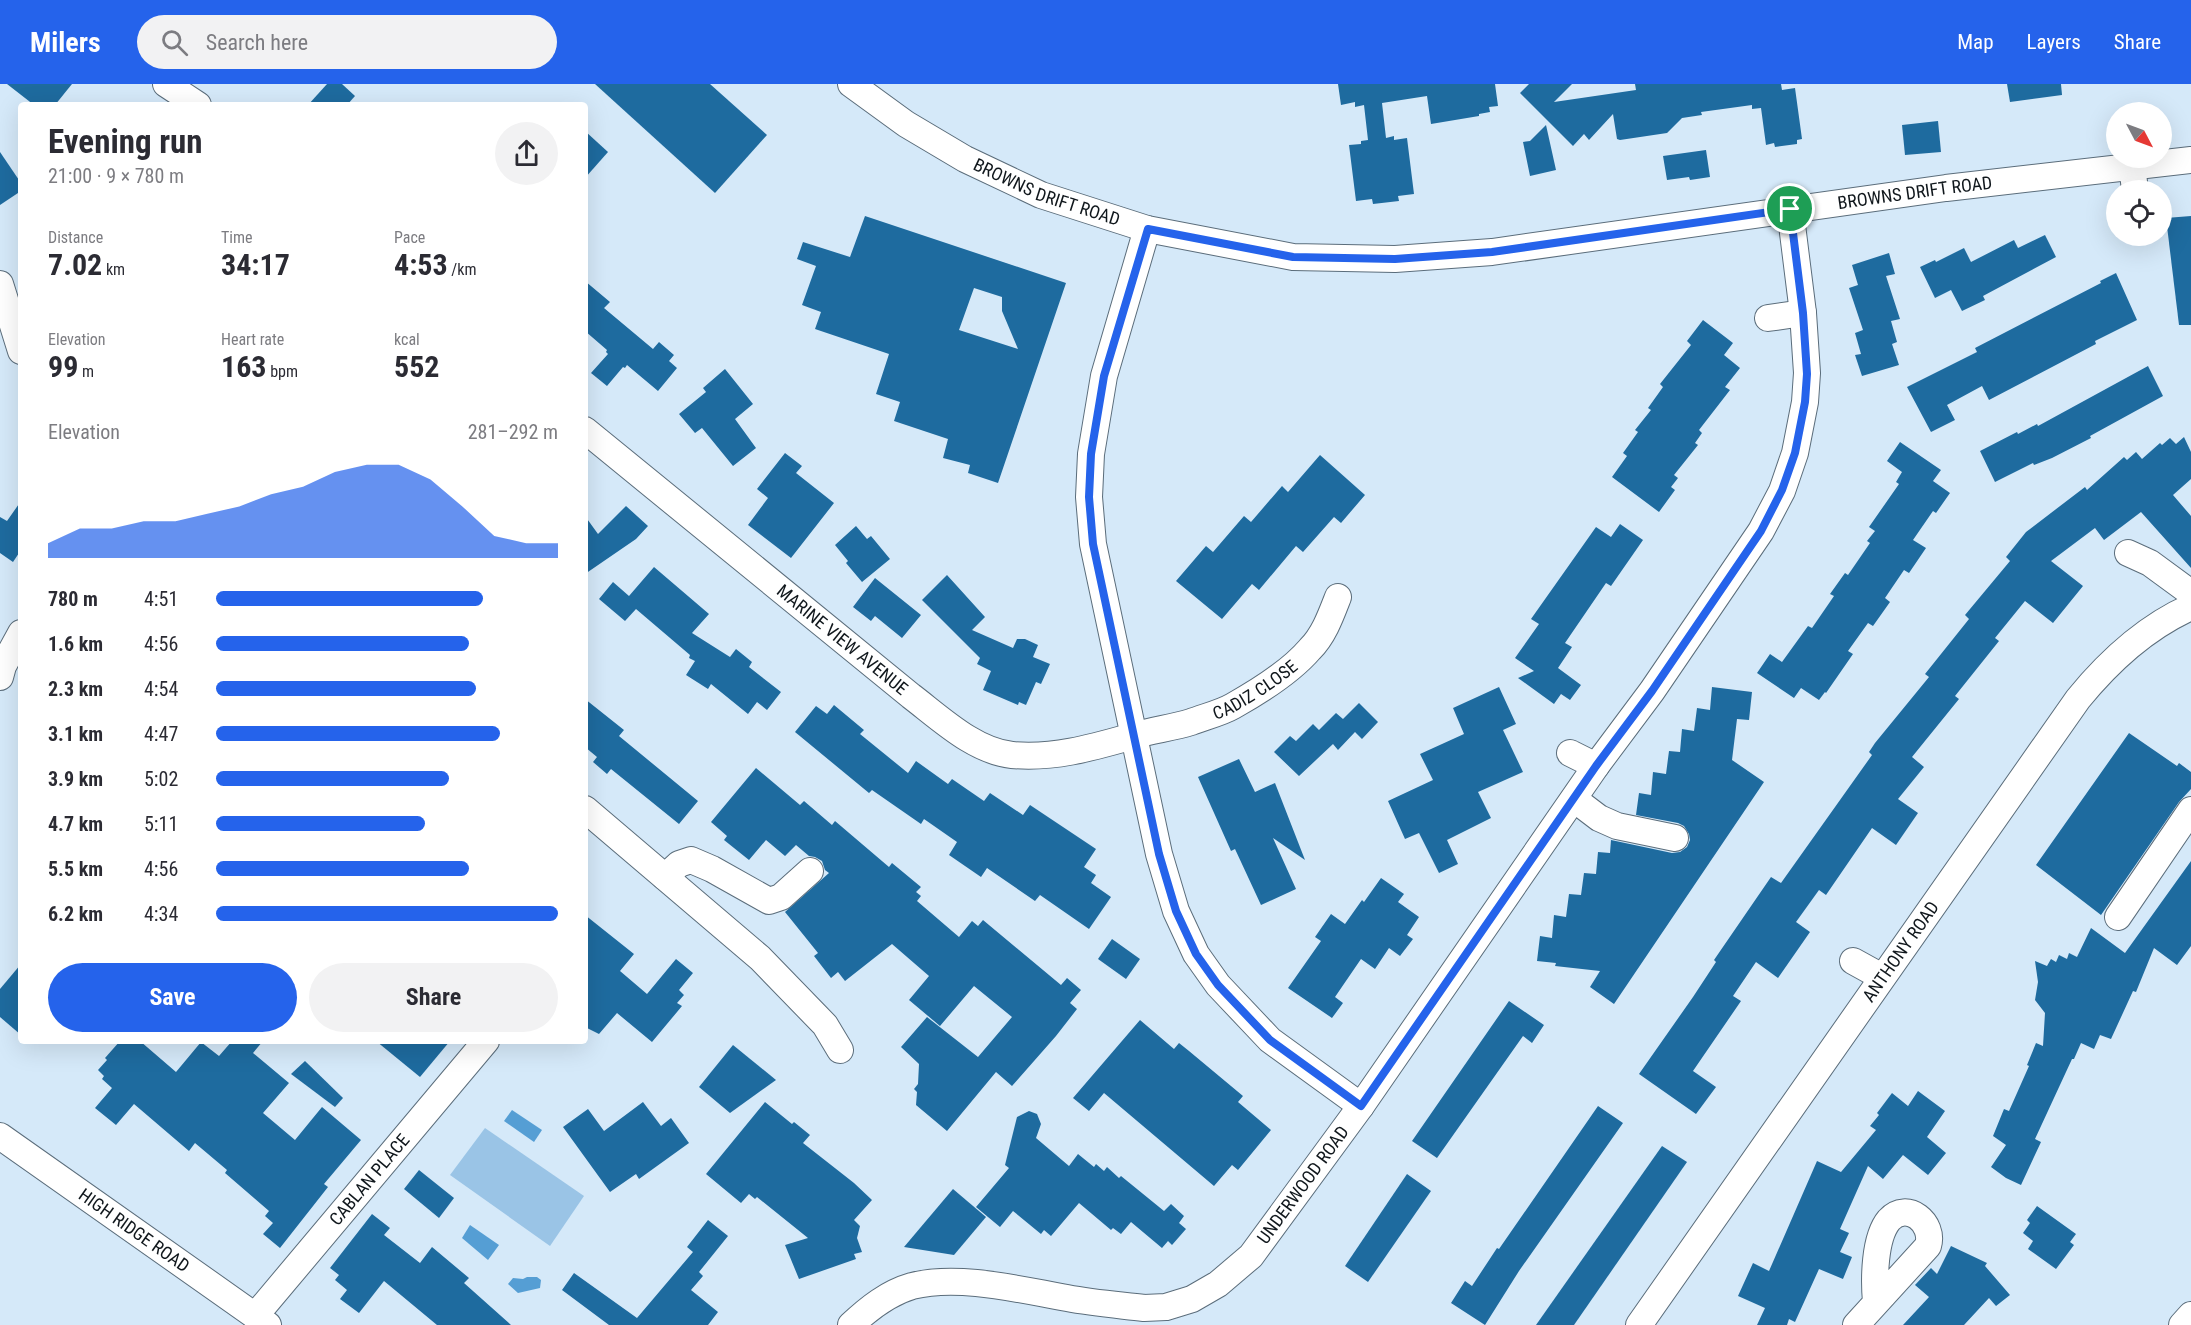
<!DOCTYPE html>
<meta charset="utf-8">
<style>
:root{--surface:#fff;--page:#f2f2f3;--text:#2b2b33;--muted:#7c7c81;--accent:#2563eb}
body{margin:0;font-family:"Roboto Condensed",sans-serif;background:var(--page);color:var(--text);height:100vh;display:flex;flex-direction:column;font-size:22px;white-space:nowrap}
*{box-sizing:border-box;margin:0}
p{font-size:20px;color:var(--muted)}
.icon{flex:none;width:33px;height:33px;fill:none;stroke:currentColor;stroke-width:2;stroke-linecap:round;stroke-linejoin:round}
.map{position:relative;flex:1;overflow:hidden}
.details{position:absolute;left:18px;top:18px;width:570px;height:942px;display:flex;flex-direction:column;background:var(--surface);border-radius:6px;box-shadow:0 6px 24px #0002}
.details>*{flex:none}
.needle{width:39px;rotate:131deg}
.tools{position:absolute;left:2106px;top:18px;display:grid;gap:12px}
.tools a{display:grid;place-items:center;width:66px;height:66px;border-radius:50%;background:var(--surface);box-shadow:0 6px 24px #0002;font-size:30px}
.pin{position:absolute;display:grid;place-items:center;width:51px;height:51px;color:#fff;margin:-26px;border:3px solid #fff;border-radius:50%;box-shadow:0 2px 6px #0007}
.round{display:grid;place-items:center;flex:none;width:63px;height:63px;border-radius:32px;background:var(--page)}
.overview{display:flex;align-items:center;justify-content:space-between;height:102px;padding:0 30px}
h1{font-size:33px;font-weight:700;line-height:45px}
.metrics{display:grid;grid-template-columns:repeat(3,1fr);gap:9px;height:102px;padding:6px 30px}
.metrics div{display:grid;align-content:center}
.metrics b{font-size:30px;font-weight:700}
.metrics small{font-size:16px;font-weight:400}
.metrics p{font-size:16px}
.chart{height:168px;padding:12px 30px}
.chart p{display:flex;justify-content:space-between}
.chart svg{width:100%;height:108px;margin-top:6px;fill:var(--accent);opacity:.7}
.button{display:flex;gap:12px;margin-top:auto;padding:12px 30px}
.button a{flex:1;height:69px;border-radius:36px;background:var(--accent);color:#fff;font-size:24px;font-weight:700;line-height:69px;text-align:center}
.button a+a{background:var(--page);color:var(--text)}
ul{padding:0 30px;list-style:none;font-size:20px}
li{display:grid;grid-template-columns:96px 72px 1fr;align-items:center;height:45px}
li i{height:15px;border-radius:8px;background:var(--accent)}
header{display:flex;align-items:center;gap:36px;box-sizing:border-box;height:84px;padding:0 30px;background:var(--accent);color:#fff}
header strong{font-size:28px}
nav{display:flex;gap:33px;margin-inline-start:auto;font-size:21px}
.search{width:420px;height:54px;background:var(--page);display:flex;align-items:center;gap:15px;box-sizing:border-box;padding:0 21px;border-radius:33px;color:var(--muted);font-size:22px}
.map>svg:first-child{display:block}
.green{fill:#9ac4e6}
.water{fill:#559ed4}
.building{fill:#1e6b9f;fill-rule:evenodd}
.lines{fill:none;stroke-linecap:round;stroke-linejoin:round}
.minor-casing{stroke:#5b6d7b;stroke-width:28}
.minor{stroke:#fff;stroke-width:26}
.route-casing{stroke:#fff;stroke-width:12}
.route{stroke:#2563eb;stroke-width:8}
.labels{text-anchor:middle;stroke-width:4.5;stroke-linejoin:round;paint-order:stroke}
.street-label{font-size:18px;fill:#10171c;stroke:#fff}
</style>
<header>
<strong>Milers</strong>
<div class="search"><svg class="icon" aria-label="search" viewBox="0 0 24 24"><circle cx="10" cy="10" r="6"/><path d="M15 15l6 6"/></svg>Search here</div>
<nav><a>Map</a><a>Layers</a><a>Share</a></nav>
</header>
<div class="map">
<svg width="2191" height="1241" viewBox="0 0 2191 1241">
<rect width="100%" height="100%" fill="#d5e9f9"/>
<polygon class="green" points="485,1044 584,1112 550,1162 450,1091"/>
<g class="water">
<polygon points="512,1026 542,1046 534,1058 504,1037"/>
<polygon points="470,1141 499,1161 488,1176 462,1154"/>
<polygon points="527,1193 537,1193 541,1196 540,1204 518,1209 508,1200 513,1194 523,1195"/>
</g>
<g class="building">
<polygon points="7,0 72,0 55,21 34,21"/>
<polygon points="327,0 342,0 355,12 347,21 308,21"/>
<polygon points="595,0 710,0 767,51 715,109"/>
<polygon points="1338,0 1495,0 1498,22 1489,23 1490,28 1479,30 1479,32 1431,40 1427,12 1382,19 1386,54 1394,52 1394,56 1407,54 1414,110 1398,112 1399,117 1373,120 1372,115 1356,117 1349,61 1361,60 1361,57 1368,56 1364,21 1355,23 1355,18 1341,21"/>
<polygon points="1529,0 1572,0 1554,18 1636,6 1635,0 1781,0 1782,6 1795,4 1802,55 1797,56 1797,60 1775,63 1774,59 1766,61 1761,24 1752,25 1752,21 1701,28 1702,31 1682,34 1667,49 1620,56 1617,55 1613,30 1589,56 1584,50 1573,62 1520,9"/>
<polygon points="2007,0 2061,0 2062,11 2010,18"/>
<polygon points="1938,37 1941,68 1905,71 1902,41"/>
<polygon points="1546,41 1556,86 1530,92 1523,58 1530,57"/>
<polygon points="585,47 608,68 585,94"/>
<polygon points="1706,66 1710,93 1690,96 1689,93 1667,96 1663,72"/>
<polygon points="0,68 21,99 21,107 0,121"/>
<path d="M 865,132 L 1066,199 L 998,399 L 968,389 L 970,381 L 943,374 L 948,355 L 894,337 L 900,318 L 876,310 L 889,270 L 815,245 L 821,228 L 802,221 L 816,182 L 797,175 L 803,158 L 850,173 ZM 974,204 L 1002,213 L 1002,227 L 1018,265 L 959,246 Z"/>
<polygon points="2191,132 2191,241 2179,241 2166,134"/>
<polygon points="2045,151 2056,173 1983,212 1985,216 1962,227 1951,206 1935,214 1920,183 1935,176 1936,178 1964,164 1971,178 2014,156 2018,164"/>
<polygon points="1889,169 1895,190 1886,192 1900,235 1891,237 1897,258 1892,260 1899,281 1862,292 1855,271 1861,270 1855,249 1863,246 1849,204 1858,201 1852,181"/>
<polygon points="2116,189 2137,236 2095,257 2096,260 1989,316 1982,302 1947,321 1955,336 1931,348 1907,303 1977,268 1975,264 2101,199 2100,197"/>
<polygon points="585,197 610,218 604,224 653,265 659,258 674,271 669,277 677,284 658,307 627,281 625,284 623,283 607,302 591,289 608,270 606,268 607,266 585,247"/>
<polygon points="1703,236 1733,259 1724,271 1740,284 1725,303 1730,306 1699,346 1702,349 1695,359 1698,361 1674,391 1678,394 1671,403 1675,406 1659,428 1612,393 1627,372 1623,369 1638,348 1635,346 1651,326 1648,324 1663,303 1660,300 1691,261 1687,257"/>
<polygon points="2148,282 2163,312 2090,352 2091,354 2052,374 2034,381 2033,379 1995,398 1980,367 2017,348 2018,350 2037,340 2038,342"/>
<polygon points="725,285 753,320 735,335 756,364 733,382 702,344 695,349 679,330 706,308 703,304"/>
<polygon points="2184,353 2191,368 2191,395 2173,411 2191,432 2191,484 2141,428 2104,456 2095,444 2051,477 2083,502 2053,539 2025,517 1995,554 1999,557 1955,612 1959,615 1912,673 1924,683 1898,715 1918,729 1896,761 1872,744 1826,811 1819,806 1796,838 1810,848 1778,894 1756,878 1733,912 1741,917 1693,987 1716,1003 1696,1030 1639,990 1693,913 1716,878 1714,876 1771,793 1781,799 1872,671 1869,668 1875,659 1929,593 1925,590 1969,535 1965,531 2010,477 2006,473 2026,448 2085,403 2087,406 2124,373 2127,376 2136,368 2142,375 2160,359 2162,361 2170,354 2176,360"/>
<polygon points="1900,358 1941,386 1933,397 1950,409 1936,429 1933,427 1913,456 1926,464 1909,489 1904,486 1885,514 1890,518 1873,542 1868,539 1848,567 1853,570 1826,609 1825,608 1819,616 1801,604 1794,614 1757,589 1770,570 1782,578 1808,542 1812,544 1834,512 1830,510 1845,489 1848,491 1870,459 1867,457 1875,447 1869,443 1899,400 1896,398 1902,388 1887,377"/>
<polygon points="785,369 802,382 796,389 834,419 791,474 748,441 768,414 757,405"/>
<polygon points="1320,371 1365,411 1341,439 1334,433 1303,468 1296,462 1259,506 1252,500 1222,535 1176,497 1206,462 1213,468 1244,432 1251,438 1282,402 1288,408"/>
<polygon points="21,417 21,466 13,478 0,469 0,433 7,437"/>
<polygon points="626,422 648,442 636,455 585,490 585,432 598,450"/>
<polygon points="1620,440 1643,456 1611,502 1606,499 1565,559 1572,563 1558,584 1581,601 1570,616 1561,610 1554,620 1518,594 1534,587 1515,574 1539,540 1531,535 1596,443 1611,453"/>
<polygon points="856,442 867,455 871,452 890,475 862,498 846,479 848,477 835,461"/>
<polygon points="654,483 709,530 692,549 730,573 736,565 752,578 749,583 781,608 767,626 757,618 748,630 711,600 708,605 686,591 695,577 689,574 690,571 636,525 625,537 599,515 613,498 629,512"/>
<polygon points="947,491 985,533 972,546 1013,564 1017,555 1025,555 1038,561 1033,573 1050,580 1041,600 1036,598 1026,621 1019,618 1018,621 983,606 991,587 977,580 980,574 922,516"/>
<polygon points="875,494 921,531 902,554 875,532 871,537 853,523"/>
<polygon points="1499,603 1516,640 1503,646 1523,688 1478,708 1491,734 1447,756 1458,780 1439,789 1419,749 1405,755 1388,717 1433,696 1420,670 1464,650 1453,624"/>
<polygon points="1712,603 1752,608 1749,636 1737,635 1732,676 1764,698 1614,920 1590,903 1600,887 1555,882 1556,879 1537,877 1540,852 1552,854 1554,831 1566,833 1569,810 1581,811 1584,789 1596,790 1598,768 1610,769 1611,756 1672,769 1680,768 1687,763 1690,756 1689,750 1684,742 1678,739 1636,731 1639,709 1651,711 1653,688 1666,690 1669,667 1680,668 1682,645 1694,647 1697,624 1710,626"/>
<polygon points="585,615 624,646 619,652 698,717 679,740 611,685 607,690 593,678 597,673 585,663"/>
<polygon points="1359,619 1378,638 1362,655 1355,648 1338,666 1333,660 1299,692 1274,668 1290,652 1296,657 1313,640 1319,646 1336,629 1343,635"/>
<polygon points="834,621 864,646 860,650 908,689 916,677 948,700 952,695 984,717 990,709 1023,731 1030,721 1096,765 1084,783 1096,791 1091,799 1111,813 1089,845 1040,811 1035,817 987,784 981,793 949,771 957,758 924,735 921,740 872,706 869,709 795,648 816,622 827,630"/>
<polygon points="2129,649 2177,682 2179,679 2191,688 2191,705 2179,718 2101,831 2036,781"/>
<polygon points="1239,675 1255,708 1275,699 1305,776 1273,754 1296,805 1261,821 1235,765 1231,767 1198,693"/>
<polygon points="756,684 800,721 804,717 832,741 835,737 889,783 892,779 921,803 916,808 921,812 917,817 959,853 972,837 978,842 983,836 1061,901 1067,894 1081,906 1070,919 1077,925 1056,952 1012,1002 996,988 947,1047 916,1021 917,1008 914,1005 918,1000 919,980 901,963 927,933 978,973 1012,933 974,902 940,942 909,916 929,892 892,860 845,897 838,888 831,894 814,872 818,869 785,828 829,789 825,786 822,777 815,773 809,772 796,761 785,772 766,756 749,776 724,756 727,752 711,738"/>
<polygon points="2191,777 2191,862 2177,881 2154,864 2136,908 2133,907 2111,955 2100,951 2094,965 2081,959 2074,975 2072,975 2035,1055 2041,1058 2021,1101 2006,1094 1991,1083 2006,1061 1993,1052 2004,1025 2009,1027 2029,982 2027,981 2036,959 2043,962 2045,929 2035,916 2038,898 2035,877 2047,882 2051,875 2056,878 2059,871 2067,875 2069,869 2077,873 2091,844 2125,869"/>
<polygon points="1381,794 1404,810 1398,818 1419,833 1407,851 1413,855 1400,872 1389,864 1375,885 1361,875 1335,913 1343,919 1332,934 1288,904 1321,857 1315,853 1331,830 1345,840 1362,816 1364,818"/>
<polygon points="585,831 634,870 620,887 647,910 676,875 693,889 679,906 684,911 677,919 682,922 652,958 617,929 599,950 585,943"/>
<polygon points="1112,855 1140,875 1126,895 1098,875"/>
<polygon points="21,880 21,951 0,933 0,905"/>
<polygon points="1509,917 1544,941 1532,959 1523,952 1437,1074 1412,1057"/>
<polygon points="1140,936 1174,965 1179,959 1189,967 1243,1012 1238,1018 1271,1046 1238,1086 1232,1081 1214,1102 1104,1009 1089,1027 1073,1014"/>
<polygon points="120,957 140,957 176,988 201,958 219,972 232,957 263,957 253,969 289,999 263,1029 295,1056 322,1023 361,1056 324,1100 328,1103 280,1164 263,1150 273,1139 265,1132 269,1127 225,1089 227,1086 195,1059 189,1067 134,1020 116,1041 95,1024 112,1004 102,995 104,992 98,986 107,976 105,974"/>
<polygon points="376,957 450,957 420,993"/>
<polygon points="733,961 776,996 730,1029 699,1003"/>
<polygon points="305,977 343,1014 335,1023 291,990"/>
<polygon points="1918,1007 1945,1027 1927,1053 1946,1069 1928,1091 1903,1071 1883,1095 1868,1082 1840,1145 1849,1149 1840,1168 1852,1173 1843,1195 1819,1185 1795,1238 1789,1235 1787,1241 1757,1241 1765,1224 1738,1212 1753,1179 1769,1187 1817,1077 1841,1088 1876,1046 1870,1042 1879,1031 1877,1029 1892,1009 1908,1022"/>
<polygon points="643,1018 661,1042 671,1034 689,1059 639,1095 636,1090 610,1108 563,1043 588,1025 604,1047"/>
<polygon points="765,1018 792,1040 794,1038 810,1051 803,1059 854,1099 872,1116 854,1136 860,1142 857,1154 862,1168 854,1170 856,1175 799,1195 785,1161 808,1154 757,1113 755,1115 749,1110 741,1119 706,1090"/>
<polygon points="1598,1022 1623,1039 1519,1187 1485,1241 1451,1219 1465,1197 1472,1202 1497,1164 1499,1165"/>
<polygon points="1029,1027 1037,1030 1041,1040 1036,1054 1069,1082 1078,1070 1094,1083 1096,1080 1104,1087 1107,1083 1119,1094 1121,1092 1164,1127 1171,1120 1184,1132 1179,1139 1186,1145 1172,1161 1168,1157 1162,1164 1131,1138 1121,1150 1113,1144 1111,1146 1079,1119 1051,1152 1044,1146 1041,1150 1013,1127 1000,1143 976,1123 1009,1084 1005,1081 1017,1033"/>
<polygon points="1662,1062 1687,1078 1574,1241 1536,1241"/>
<polygon points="419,1086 454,1114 439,1134 404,1105"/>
<polygon points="1407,1090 1431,1107 1368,1198 1345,1182"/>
<polygon points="953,1105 986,1133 954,1171 904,1163"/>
<polygon points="2037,1122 2076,1150 2070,1158 2074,1161 2056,1185 2028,1165 2033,1157 2023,1149 2030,1139 2027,1136"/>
<polygon points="372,1130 390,1144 384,1151 420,1179 432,1163 469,1194 464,1199 511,1241 437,1241 384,1197 359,1229 340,1215 347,1206 335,1196 339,1191 330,1184"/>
<polygon points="708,1136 728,1152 699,1188 703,1192 691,1206 718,1228 708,1241 609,1241 562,1206 574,1189 637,1234 693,1168 687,1163"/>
<polygon points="1951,1162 1987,1179 1985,1182 2010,1211 1996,1222 1989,1214 1964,1241 1903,1241 1929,1213 1915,1201 1931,1184 1937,1190"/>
</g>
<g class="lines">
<defs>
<g id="minor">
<polyline points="166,0 198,21"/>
<path id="s1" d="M 851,0 L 906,40 L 965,75 L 1041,111 L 1147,145 L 1293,173 L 1395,175 L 1492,168 L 1946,104 L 2191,76"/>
<polyline points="2132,82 2135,106"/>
<polyline points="1147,145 1104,292 1091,370 1089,413 1093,460 1159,770 1176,827 1196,870 1218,901 1270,956 1361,1022"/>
<polyline points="0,200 21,267"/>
<polyline points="1768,234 1803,229"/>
<path id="s2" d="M 585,346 L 911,612 C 940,634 974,667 1012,671 C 1054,675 1094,663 1133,652 C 1152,646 1172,644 1191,638 C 1204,633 1221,629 1233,622 C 1258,608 1292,586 1310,565 C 1324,551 1331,531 1338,513"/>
<polyline points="2128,469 2150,479 2191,509"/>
<polyline points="0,593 3,582 21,549"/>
<polyline points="1570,669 1596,682"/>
<polyline points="1574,715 1599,734 1617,742 1675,754"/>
<polyline points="585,725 760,874 825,941 840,966"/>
<polyline points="665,793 679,780 691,776 712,785 769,817 781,813 810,787"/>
<polyline points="2118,833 2191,726"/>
<polyline points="1853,877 1882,893"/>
<path id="s3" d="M 0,1052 L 268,1241"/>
<path id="s4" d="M 255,1232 L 486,957"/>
<path id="s5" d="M 851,1241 C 869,1224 888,1209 912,1202 C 959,1190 1021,1206 1067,1214 C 1093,1219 1119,1221 1144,1224 L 1166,1223 L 1192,1215 L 1218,1200 L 1251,1172 L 1361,1022 L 1596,682 L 1652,607 L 1761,447 L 1782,407 L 1795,369 L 1805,318 L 1807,289 L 1803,229 L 1790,125"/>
<path id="s6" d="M 1639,1241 L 2078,615 C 2109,577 2146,543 2191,523"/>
<path d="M 1856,1241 L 1928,1162 C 1935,1139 1907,1116 1889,1136 C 1874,1154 1874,1196 1876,1218"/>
<polyline points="2182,1241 2191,1231"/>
</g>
</defs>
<use href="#minor" class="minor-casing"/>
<use href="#minor" class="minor"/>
</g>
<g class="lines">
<defs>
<polygon id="route" points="1790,125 1803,229 1807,290 1805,318 1795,369 1782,406 1761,447 1652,607 1596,682 1361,1022 1270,956 1218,901 1196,870 1176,827 1159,770 1093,460 1089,413 1091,370 1104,292 1148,145 1293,173 1395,175 1492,168"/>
</defs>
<use href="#route" class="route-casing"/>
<use href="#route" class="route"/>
</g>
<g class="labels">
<g class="street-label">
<text dy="6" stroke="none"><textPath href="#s1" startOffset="225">BROWNS DRIFT ROAD</textPath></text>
<text dy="6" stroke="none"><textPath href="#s1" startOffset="1107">BROWNS DRIFT ROAD</textPath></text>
<text dy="6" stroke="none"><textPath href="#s2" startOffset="332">MARINE VIEW AVENUE</textPath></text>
<text dy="6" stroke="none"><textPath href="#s2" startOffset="794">CADIZ CLOSE</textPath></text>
<text dy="6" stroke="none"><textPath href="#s6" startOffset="456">ANTHONY ROAD</textPath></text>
<text dy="6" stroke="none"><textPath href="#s4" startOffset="178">CABLAN PLACE</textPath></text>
<text dy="6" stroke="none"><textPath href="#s5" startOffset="518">UNDERWOOD ROAD</textPath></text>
<text dy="6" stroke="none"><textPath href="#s3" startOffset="164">HIGH RIDGE ROAD</textPath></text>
</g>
</g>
</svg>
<div class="tools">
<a><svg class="needle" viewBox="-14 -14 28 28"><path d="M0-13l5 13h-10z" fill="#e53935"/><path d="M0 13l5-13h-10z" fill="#7c7c81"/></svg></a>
<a><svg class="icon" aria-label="locate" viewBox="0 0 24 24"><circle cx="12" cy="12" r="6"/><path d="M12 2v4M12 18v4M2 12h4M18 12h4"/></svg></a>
</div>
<div class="pin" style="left:1790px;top:125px;background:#1e9e55"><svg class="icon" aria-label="arrive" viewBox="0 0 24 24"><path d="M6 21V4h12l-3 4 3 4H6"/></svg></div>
<section class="details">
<div class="overview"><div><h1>Evening run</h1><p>21:00 · 9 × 780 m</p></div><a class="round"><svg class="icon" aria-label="share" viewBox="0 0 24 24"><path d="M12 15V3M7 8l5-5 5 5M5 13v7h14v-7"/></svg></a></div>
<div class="metrics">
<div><p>Distance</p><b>7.02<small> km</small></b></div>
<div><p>Time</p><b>34:17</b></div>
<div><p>Pace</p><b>4:53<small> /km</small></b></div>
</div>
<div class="metrics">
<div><p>Elevation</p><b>99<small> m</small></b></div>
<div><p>Heart rate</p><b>163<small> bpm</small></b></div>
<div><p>kcal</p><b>552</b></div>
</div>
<div class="chart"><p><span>Elevation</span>281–292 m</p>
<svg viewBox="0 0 160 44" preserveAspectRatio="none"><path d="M0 44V38L10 32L20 32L30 29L40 29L50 26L60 23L70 18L80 15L90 9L100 6L110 6L120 12L130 23L140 35L150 38L160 38V44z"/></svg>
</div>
<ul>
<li><b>780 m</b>4:51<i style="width:78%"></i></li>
<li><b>1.6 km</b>4:56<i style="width:74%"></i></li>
<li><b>2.3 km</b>4:54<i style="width:76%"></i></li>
<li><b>3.1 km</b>4:47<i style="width:83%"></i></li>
<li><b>3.9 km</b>5:02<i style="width:68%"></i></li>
<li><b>4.7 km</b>5:11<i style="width:61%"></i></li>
<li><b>5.5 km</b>4:56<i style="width:74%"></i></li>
<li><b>6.2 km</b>4:34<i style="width:100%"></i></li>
</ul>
<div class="button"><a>Save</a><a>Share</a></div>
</section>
</div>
